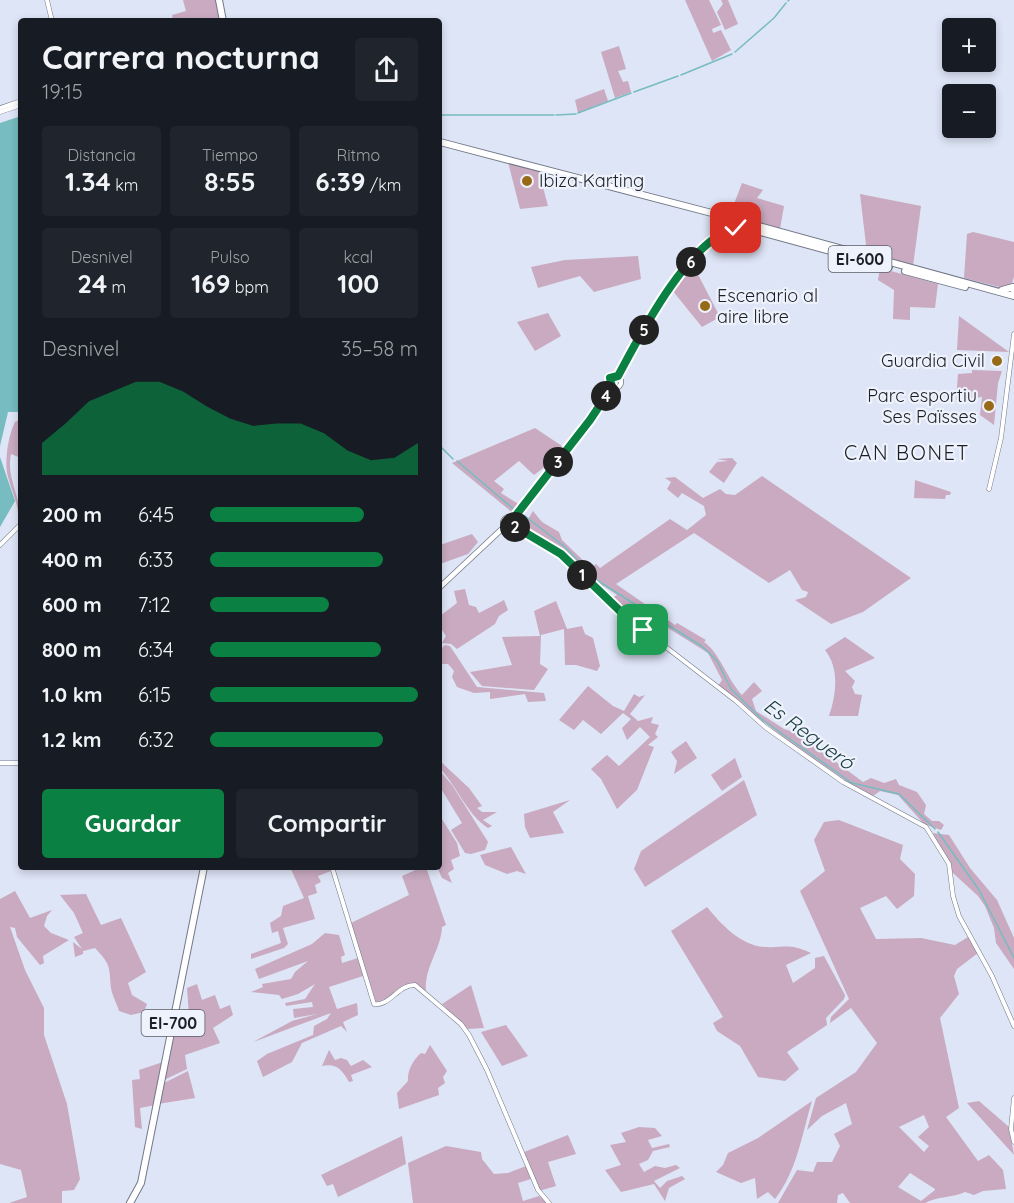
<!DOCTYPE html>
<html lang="es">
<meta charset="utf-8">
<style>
:root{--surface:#171b24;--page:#20242c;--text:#f1f3f6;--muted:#9ea1a6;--accent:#0b8043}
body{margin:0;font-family:Quicksand,sans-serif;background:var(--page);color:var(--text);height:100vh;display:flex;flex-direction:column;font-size:22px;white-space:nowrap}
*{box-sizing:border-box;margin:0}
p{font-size:20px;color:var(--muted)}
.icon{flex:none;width:33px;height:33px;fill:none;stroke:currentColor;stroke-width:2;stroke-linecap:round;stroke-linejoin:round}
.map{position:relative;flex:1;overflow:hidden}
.sheet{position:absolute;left:18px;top:18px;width:424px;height:852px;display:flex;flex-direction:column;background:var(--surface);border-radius:6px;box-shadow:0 3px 9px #0003}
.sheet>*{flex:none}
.tools{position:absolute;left:942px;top:18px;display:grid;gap:12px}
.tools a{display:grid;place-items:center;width:54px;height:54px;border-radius:6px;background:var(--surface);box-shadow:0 3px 9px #0003;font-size:30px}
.pin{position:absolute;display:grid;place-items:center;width:51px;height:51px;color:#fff;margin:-26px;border-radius:12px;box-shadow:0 3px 9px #0006}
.km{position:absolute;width:30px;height:30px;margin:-15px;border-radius:50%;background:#222;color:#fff;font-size:16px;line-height:30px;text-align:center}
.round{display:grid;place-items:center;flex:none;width:63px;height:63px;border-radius:6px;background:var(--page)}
.headline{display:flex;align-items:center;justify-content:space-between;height:102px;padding:0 24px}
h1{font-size:33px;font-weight:700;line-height:45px}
.stats{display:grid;grid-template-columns:repeat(3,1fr);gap:9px;height:102px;padding:6px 24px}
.stats div{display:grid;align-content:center;border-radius:6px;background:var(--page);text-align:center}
.stats b{font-size:26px;font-weight:700}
.stats small{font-size:16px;font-weight:400}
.stats p{font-size:16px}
.chart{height:168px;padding:12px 24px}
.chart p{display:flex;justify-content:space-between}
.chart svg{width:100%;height:108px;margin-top:6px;fill:var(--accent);opacity:.7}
.button{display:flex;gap:12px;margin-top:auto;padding:12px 24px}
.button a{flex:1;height:69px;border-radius:6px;background:var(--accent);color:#fff;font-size:24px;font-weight:700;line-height:69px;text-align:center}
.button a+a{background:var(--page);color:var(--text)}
ul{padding:0 24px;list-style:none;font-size:20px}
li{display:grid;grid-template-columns:96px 72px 1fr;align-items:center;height:45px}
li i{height:15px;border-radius:8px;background:var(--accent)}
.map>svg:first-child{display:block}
.green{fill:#c9aac1;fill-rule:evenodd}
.water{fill:#76bcc0}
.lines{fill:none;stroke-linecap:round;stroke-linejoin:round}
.stream{stroke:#76bcc0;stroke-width:1.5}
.tertiary-casing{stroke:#727887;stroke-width:5}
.secondary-casing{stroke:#727887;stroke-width:6}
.primary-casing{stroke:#727887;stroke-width:8}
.tertiary{stroke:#fff;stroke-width:4}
.secondary{stroke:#fff;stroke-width:4.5}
.primary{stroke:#fff;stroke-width:6}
.route-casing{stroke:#fff;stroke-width:12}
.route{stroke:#0b8043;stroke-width:8}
.poi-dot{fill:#976a18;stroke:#eef2fc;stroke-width:2}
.labels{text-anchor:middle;stroke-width:4.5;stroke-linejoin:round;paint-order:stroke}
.shield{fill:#eef2fc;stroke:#5b5e66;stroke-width:1.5}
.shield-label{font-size:16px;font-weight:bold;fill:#1c1f25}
.poi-label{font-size:18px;fill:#1c1f25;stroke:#eef2fc;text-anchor:start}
.neighbourhood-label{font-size:20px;letter-spacing:1.5px;fill:#1c1f25;stroke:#eef2fc}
.water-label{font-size:20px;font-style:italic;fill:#143839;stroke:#eef2fc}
</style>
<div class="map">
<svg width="1014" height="1203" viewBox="0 0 1014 1203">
<rect width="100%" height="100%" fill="#dee5f6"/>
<g class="green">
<polygon points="183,0 216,0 221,21 173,21 172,15 186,11"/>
<polygon points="685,0 709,0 721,25 712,29 713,33 721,30 731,50 712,61"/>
<polygon points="721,0 728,0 738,24 725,30 717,12 723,4"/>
<polygon points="619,46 626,69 618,71 623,82 628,81 631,92 615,98 601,52"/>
<polygon points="604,89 608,101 578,113 575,100"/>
<polygon points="508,162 538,169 548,206 520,209"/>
<polygon points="742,183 763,190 757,198 784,206 780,229 733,215 731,212"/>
<polygon points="860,194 921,206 913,266 867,253"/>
<polygon points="973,232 1014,242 1014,277 1011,286 1003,288 964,278 967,234"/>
<polygon points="638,256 641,279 594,292 580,276 538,288 531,267 565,260"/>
<polygon points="692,263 720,317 702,327 672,290"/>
<polygon points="880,268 938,284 935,308 910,307 910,320 893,319 894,290 878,280"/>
<polygon points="548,313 561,336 535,351 517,322"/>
<polygon points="959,316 1009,352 957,350"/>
<polygon points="972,370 1002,371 998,383 994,425 980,415 982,397 956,400 958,374 972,373"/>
<path d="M 21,419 L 21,458 L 11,454 C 6,478 21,497 21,521 L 18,523 C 20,507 12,492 8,477 C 4,462 8,436 15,422 Z"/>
<polygon points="535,428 565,448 555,459 534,475 519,461 494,481 504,489 501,493 520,505 513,513 452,463"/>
<polygon points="732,458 737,463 724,483 709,472 717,462 728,461 717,459"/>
<path d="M 762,476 L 911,578 L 863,612 L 831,624 L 795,600 L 806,597 L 808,592 L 802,590 L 790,570 L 769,583 L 694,533 L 616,584 L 675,625 L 677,623 L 706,640 L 704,642 C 720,653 727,679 742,695 L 754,682 L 762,691 L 752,699 L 756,711 L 784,729 L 797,733 L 863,782 L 871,778 L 884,783 L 896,779 L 899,785 L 917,792 L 926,805 L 924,814 L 932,821 L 939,821 L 944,825 L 941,830 L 924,824 L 898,795 L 880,791 L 873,796 L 849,783 L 788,741 L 718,686 L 722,680 L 708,653 L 668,628 L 659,638 L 652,634 L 660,624 L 654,620 L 645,629 L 638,623 L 645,615 L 638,610 L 620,609 L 611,598 L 617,595 C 607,587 593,582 583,572 C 562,554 545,542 521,528 L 518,522 L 521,518 L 527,521 L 533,511 L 542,522 L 559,532 L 562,540 L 591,568 L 596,564 L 600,568 L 670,519 L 687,530 L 706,515 L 704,506 L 682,493 L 678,498 L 667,489 L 671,482 L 665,478 L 675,477 L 703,498 L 720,489 L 726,494 L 735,495 Z"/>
<polygon points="915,480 951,492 950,495 946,495 945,499 914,498"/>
<polygon points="472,534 478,542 468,554 440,564 440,545"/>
<polygon points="465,589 469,605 476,607 479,613 504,600 508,610 499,616 495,624 457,649 451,644 442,643 446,636 440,627 440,616 457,603 454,591"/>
<polygon points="556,601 567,629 582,626 585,634 593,638 600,666 597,671 576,665 565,665 564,629 541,635 540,664 548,669 534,690 482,686 470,672 512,665 502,637 540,636 534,611"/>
<path d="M 845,637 L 875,658 L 845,671 L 855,681 L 852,687 L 855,694 L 862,695 L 858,716 L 829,716 C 836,695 840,669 825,650 Z"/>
<polygon points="445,645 450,646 477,687 544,693 546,701 528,702 525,694 490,699 490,692 474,693 457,687 452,677 454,671 448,664 440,664 440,650"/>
<polygon points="588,686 613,706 624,711 634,694 639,697 645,695 630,714 638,721 653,717 651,723 659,725 655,734 658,737 648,745 654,747 637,790 617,809 601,779 591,769 607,755 619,766 650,737 640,727 627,740 622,728 631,719 623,713 601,734 583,720 574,730 559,720"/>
<polygon points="686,741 697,758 674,774 677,761 671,752"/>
<polygon points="735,758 742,777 722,791 711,775"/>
<path d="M 440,761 L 469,788 L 482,806 L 477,808 L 482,812 L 497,812 L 483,820 L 492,826 L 488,828 C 467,814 457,787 440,768 Z"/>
<polygon points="440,771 452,785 488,842 485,850 471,854 465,853 451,830 462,823 440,787"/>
<polygon points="744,780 757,815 645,887 634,869 641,851"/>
<polygon points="570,800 553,812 564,833 530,838 525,827 524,814"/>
<polygon points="440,816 457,843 460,856 451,860 454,869 448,873 452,883 442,878 437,867 440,867 440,853 442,852"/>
<path d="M 839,820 L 903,845 L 900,859 L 915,874 L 914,896 L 897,909 L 886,896 L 860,908 L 876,939 L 921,938 L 955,945 L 968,937 L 978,953 L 957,969 L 954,976 L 959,994 L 940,1018 L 959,1108 L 946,1117 L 978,1161 L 989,1155 L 1003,1170 L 1006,1189 L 983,1191 L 974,1195 L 965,1192 C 952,1198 938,1196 925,1203 L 850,1203 L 843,1193 L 838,1195 L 837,1203 L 778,1203 L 797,1170 L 813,1172 L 817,1162 L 832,1162 L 840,1146 L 834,1134 L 852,1124 L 846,1103 L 822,1116 L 807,1130 L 816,1098 L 856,1072 L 877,1043 L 851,1008 L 830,1023 L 831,1017 L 849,999 L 800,891 L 825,871 L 814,840 L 824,822 ZM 924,1115 L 929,1127 L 918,1137 L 929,1146 L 924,1152 L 899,1127 ZM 910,1173 L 935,1189 L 935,1190 L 921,1201 L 898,1187 Z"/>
<polygon points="933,833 949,835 970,868 997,900 1014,938 1014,969 996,943 994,928 985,906 978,896 953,873"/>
<polygon points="511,847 526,874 517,871 507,874 485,865 480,855"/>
<polygon points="290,867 330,867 331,871 318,876 321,882 315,885 317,893 308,896 315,919 283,928 288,944 284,948 251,959 251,954 281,943 278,931 272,933 270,923 281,916 283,906 304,898"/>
<path d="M 422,867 L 426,867 L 446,925 L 442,927 C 441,950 424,967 426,991 C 401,972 398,999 376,1002 L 351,923 L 409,895 L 402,876 Z"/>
<polygon points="15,891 30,918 52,910 47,916 44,926 51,933 69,940 43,956 44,963 40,965 17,937 15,928 10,927 25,970 44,1008 44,1035 67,1104 80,1179 74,1190 62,1191 62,1203 9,1203 27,1197 21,1170 0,1164 0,899"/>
<path d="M 86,894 L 101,925 L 121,918 L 146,972 L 128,983 L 132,995 L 147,1004 L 144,1012 L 131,1015 L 119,1011 C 117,1004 112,995 111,988 C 109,966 111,965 95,948 L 83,951 L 83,954 L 75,957 L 73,942 L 82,949 L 74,937 L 83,933 L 74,913 L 60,895 Z"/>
<path d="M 707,907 C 721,924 740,945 764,947 C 787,948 788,943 811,953 L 786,965 L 793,983 L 815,968 L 815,958 L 824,956 L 845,995 L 844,999 L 826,1018 L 827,1025 L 787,1052 L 799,1069 L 785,1081 L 758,1077 L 740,1046 L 717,1031 L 713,1023 L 723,1017 L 671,931 Z"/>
<polygon points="325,933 339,935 345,955 341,957 342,963 358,958 363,976 329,987 337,1009 357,1003 358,1015 343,1022 347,1032 341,1026 302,1043 292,1062 263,1077 257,1061 267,1054 313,1035 314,1026 327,1019 331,1013 253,1042 292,1021 317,1014 294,1018 293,1009 313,1007 312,1002 286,1006 285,1003 305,999 315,984 298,994 282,999 279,995 251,992 263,987 262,984 291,979 295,972 308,961 259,979 255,969 312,944"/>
<polygon points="197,984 202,1000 215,995 220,1009 230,1005 233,1015 213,1028 220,1043 185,1055 187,1069 164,1080 173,1037 190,1030 187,988"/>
<polygon points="471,985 484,1028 468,1029 442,1004"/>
<polygon points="506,1025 528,1056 502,1066 481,1032"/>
<path d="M 430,1045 L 447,1071 L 443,1077 L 445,1083 L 438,1088 L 439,1095 L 399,1109 L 397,1093 L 408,1081 C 407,1071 413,1060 421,1053 L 425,1054 Z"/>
<path d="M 329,1050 L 335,1060 L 341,1058 L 347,1060 L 351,1066 L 363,1060 L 372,1067 L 351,1075 L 353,1081 L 349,1082 C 342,1070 337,1063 322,1066 Z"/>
<polygon points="163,1062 155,1105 140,1108 142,1129 135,1127 132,1080 140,1079 139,1070"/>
<polygon points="188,1071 195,1098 158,1104 162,1084"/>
<path d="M 812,1101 C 802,1134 797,1171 775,1199 L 768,1192 L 757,1199 L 755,1178 L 741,1183 L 716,1172 L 723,1165 L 728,1153 L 758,1138 Z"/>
<polygon points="979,1101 1009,1127 1014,1155 967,1103"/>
<polygon points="639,1127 655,1128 662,1136 648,1140 652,1148 669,1144 670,1147 653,1151 648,1160 639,1164 644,1172 655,1166 665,1168 676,1165 680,1168 654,1181 660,1188 667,1181 682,1176 685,1179 669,1188 665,1201 654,1184 621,1192 605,1170 621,1165 610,1145 626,1142 621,1133"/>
<polygon points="568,1135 576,1154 548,1162 556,1186 539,1191 524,1152"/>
<polygon points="402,1136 406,1164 338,1197 333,1184 327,1186 321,1175"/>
<polygon points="446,1146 481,1152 482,1159 494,1174 508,1173 526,1166 531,1179 518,1183 523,1201 539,1196 547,1203 413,1203 408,1163"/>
</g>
<g class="water">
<polygon points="21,116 21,412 8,412 0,446 0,123"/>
<polygon points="0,457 15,501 0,527"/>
</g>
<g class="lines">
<g class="stream">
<polyline points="788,1 789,0"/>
<polyline points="735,52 774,18 786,3"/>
<polyline points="681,75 732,54"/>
<polyline points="634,92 678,76"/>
<polyline points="578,113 631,93"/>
<polyline points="440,115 441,115"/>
<polyline points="442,115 554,115"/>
<polyline points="556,115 576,114"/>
<polyline points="440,446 453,459"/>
<polyline points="457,461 516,511"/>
<polyline points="521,513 565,547 595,579 703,647 717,661 731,689 764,721 852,783 899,794 935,829"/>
<polyline points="938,832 979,890 1014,958"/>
</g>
<defs>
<g id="tertiary">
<polyline points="47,0 52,21"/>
<polyline points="0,108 21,101"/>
<polyline points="0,112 21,105"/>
<polyline points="989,489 1001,438 1014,334"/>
<polyline points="514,526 561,554 623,614 736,701 765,727 843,782 926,827 949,864 953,896 959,916 992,976 1014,1026"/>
<polyline points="0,545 21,524"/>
<polyline points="0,763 21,763"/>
<path d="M 332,867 L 374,1004 C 389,1007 399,984 415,985 L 461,1024 L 469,1035 L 487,1070 L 538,1190 L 549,1203"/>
<polyline points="1014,1098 1011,1129 1014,1142"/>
</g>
<g id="secondary">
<polyline points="718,234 722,225"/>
<path d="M 618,376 C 636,342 691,240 728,230"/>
<circle cx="615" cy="382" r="6"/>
<circle cx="509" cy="523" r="6"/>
<polyline points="513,519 567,450 612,387"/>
<polyline points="440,587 504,527"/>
</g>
<g id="primary">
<polyline points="219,0 223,21"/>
<polyline points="440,142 727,217"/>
<circle cx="729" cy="224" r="7"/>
<polyline points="733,219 1014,296"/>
<polyline points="733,229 753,230 889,267"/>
<polyline points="905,271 965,287"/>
<polyline points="1002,290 1013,287 1014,293"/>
<polyline points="130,1203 141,1183 204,867"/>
</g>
</defs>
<use href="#tertiary" class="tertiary-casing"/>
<use href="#secondary" class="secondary-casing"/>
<use href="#primary" class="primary-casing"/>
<use href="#tertiary" class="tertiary"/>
<use href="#secondary" class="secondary"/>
<use href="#primary" class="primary"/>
</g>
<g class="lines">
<defs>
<path id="route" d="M 643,630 L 620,611 L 561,554 L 514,526 L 513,519 L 590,420 L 612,387 L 610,378 L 618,376 C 640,335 689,239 736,228"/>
</defs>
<use href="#route" class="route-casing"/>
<use href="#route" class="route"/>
</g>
<g class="poi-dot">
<circle cx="527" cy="181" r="6"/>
<circle cx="705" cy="306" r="6"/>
<circle cx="997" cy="361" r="6"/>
<circle cx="989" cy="406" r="6"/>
</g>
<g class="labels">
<g class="shield">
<rect x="828.5" y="246" width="63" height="26" rx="4.5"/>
<rect x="141.5" y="1010" width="63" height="26" rx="4.5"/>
</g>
<g class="shield-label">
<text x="860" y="265">EI-600</text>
<text x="173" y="1029">EI-700</text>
</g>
<g class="poi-label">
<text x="539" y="187">Ibiza Karting</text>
<text x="717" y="302">Escenario al<tspan x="717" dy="21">aire libre</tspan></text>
<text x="985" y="367" text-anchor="end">Guardia Civil</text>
<text x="977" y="402" text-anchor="end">Parc esportiu<tspan x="977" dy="21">Ses Païsses</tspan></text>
</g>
<g class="neighbourhood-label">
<text x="907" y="460">CAN BONET</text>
</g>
<g class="water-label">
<text transform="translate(809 734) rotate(36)" y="7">Es Regueró</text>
</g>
</g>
</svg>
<div class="tools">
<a>+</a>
<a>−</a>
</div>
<div class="pin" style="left:643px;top:630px;background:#1e9e55"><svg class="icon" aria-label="arrive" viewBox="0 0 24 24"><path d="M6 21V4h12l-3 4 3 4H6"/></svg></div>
<div class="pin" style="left:736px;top:228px;background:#d93025"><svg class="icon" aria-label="check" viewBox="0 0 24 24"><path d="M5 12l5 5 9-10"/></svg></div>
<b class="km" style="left:582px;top:575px">1</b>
<b class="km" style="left:515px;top:527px">2</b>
<b class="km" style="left:558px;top:462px">3</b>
<b class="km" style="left:606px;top:396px">4</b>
<b class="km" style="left:644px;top:330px">5</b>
<b class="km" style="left:691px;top:262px">6</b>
<section class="sheet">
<div class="headline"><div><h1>Carrera nocturna</h1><p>19:15</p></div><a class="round"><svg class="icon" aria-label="share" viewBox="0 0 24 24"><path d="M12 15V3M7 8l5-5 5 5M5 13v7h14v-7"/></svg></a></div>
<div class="stats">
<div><p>Distancia</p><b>1.34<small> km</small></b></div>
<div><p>Tiempo</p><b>8:55</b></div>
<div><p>Ritmo</p><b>6:39<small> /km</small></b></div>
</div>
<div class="stats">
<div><p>Desnivel</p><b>24<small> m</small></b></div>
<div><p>Pulso</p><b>169<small> bpm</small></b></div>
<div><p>kcal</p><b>100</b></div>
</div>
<div class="chart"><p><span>Desnivel</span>35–58 m</p>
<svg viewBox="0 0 160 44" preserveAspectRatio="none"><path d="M0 44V31L10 23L20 14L30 10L40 6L50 6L60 10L70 16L80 21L90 24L100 23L110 23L120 27L130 34L140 38L150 37L160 31V44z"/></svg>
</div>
<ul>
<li><b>200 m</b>6:45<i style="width:74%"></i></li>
<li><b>400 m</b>6:33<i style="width:83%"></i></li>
<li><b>600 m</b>7:12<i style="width:57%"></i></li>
<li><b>800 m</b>6:34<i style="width:82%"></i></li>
<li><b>1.0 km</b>6:15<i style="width:100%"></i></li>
<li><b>1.2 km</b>6:32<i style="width:83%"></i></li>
</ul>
<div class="button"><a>Guardar</a><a>Compartir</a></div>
</section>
</div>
